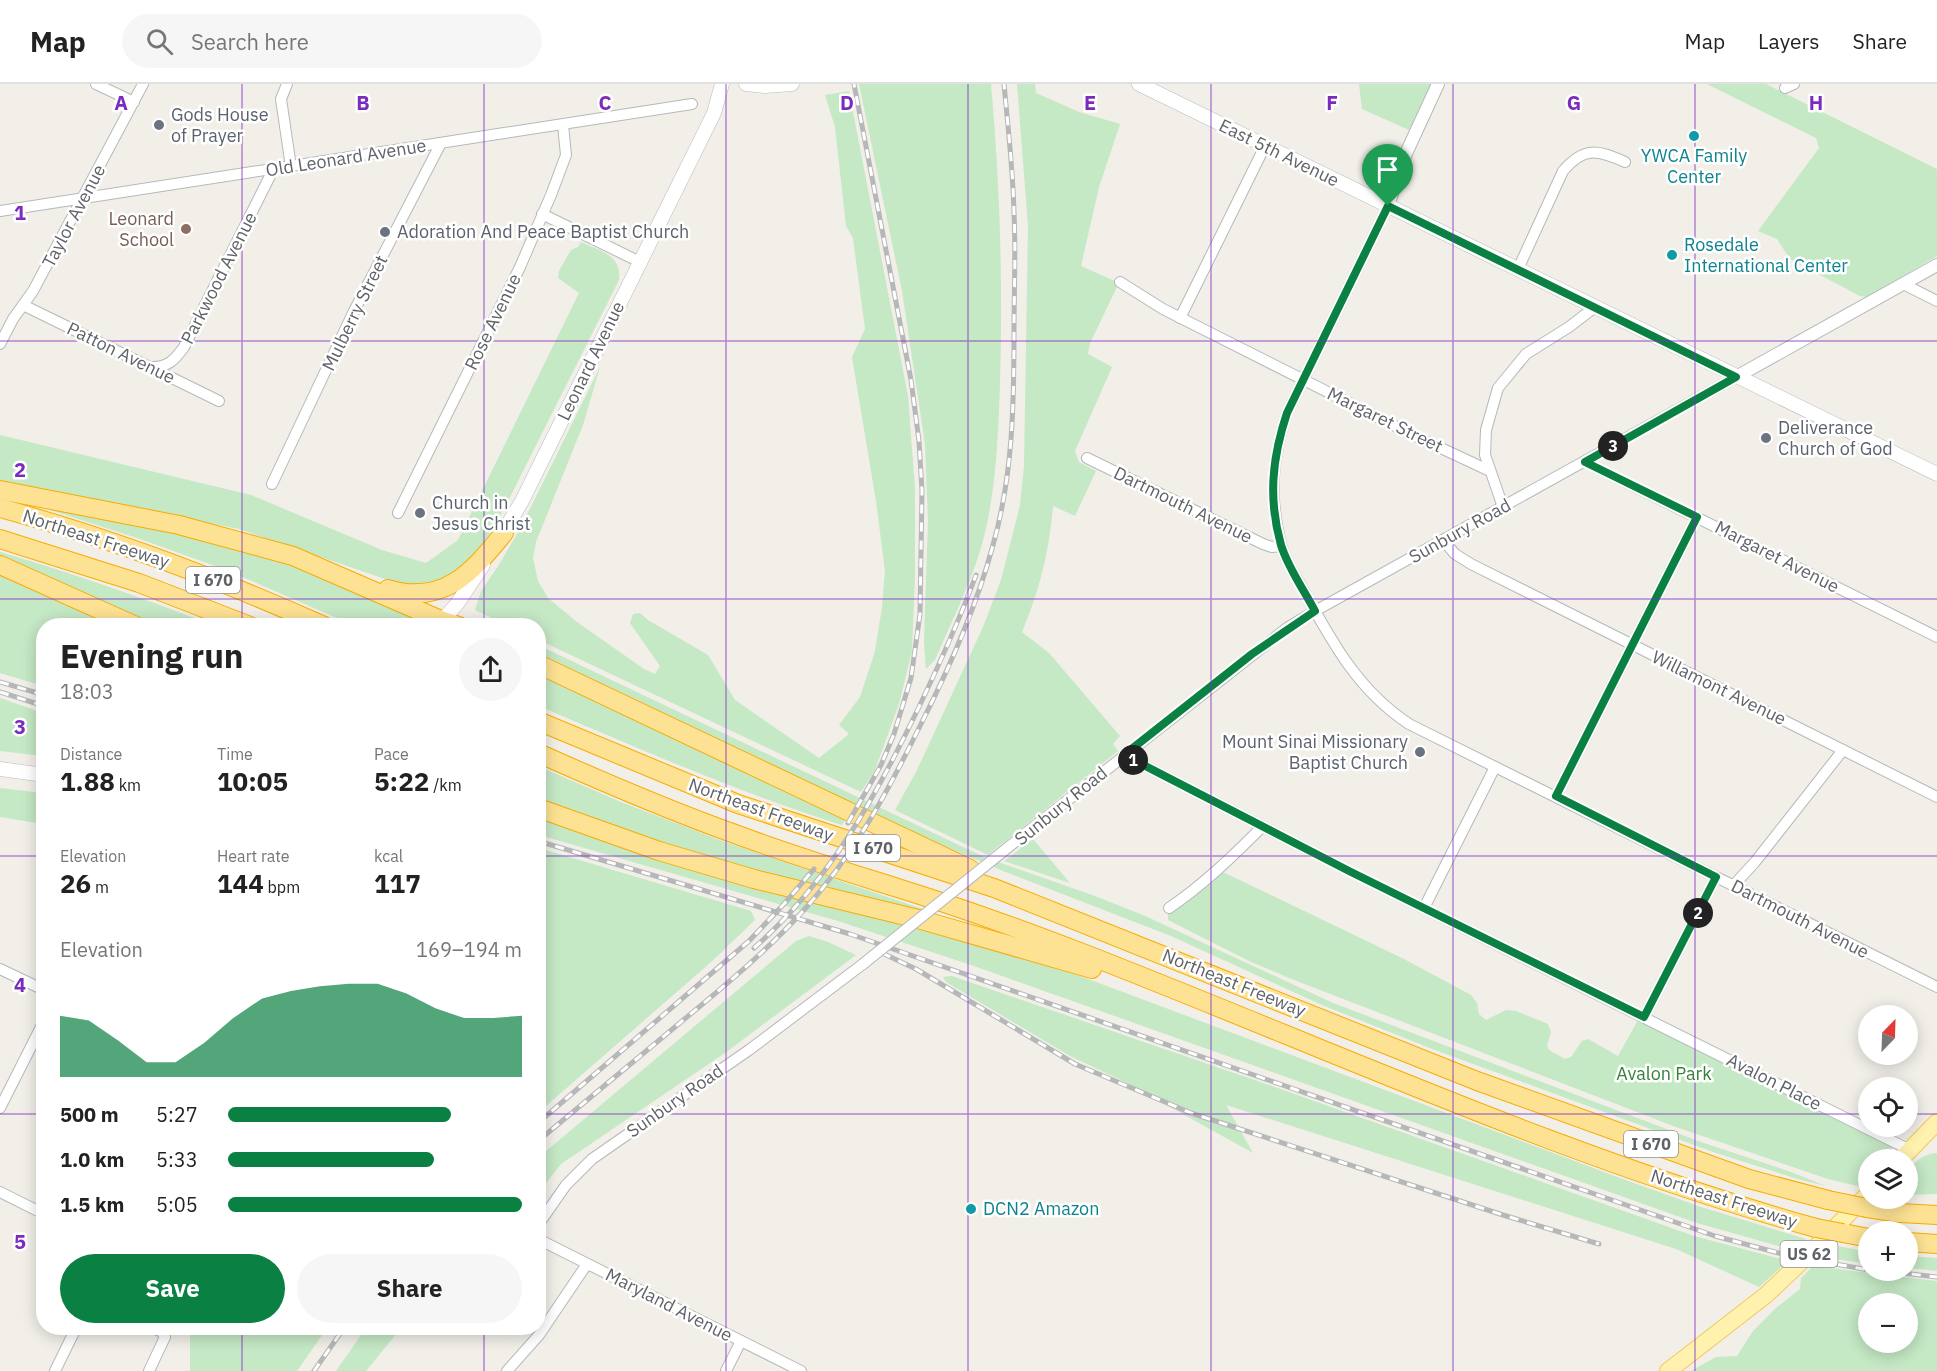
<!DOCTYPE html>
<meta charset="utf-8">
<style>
:root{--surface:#fff;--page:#f6f6f6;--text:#222;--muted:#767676;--line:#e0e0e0;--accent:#0b8043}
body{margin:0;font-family:"IBM Plex Sans",sans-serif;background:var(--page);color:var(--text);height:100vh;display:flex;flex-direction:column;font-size:22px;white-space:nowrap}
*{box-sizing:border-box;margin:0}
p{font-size:20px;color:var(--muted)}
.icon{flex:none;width:33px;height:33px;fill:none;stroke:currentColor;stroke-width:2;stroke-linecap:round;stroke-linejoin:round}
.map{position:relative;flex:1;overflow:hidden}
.sheet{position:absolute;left:36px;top:534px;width:510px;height:717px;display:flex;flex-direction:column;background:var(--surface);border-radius:24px;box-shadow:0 3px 15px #0003}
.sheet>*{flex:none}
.needle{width:39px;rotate:23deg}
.fabs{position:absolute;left:1858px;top:921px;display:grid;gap:12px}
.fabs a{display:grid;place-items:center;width:60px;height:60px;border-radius:50%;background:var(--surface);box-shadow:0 3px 15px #0003;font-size:30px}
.pin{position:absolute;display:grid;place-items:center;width:51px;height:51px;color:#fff;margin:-62px -26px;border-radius:50% 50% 50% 0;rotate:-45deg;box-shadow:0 0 6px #0007}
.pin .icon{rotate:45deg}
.km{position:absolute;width:30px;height:30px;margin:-15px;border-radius:50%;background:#222;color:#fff;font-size:16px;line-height:30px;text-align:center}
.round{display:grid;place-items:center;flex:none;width:63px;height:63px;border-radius:32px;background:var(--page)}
.overview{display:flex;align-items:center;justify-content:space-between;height:102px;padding:0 24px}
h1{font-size:33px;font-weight:700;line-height:45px}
.metrics{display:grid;grid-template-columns:repeat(3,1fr);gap:9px;height:102px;padding:6px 24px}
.metrics div{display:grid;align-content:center}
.metrics b{font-size:26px;font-weight:700}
.metrics small{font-size:16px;font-weight:400}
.metrics p{font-size:16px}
.chart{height:168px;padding:12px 24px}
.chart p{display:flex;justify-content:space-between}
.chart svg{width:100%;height:108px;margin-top:6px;fill:var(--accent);opacity:.7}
.button{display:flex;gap:12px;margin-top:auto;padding:12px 24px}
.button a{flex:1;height:69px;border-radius:36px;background:var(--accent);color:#fff;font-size:24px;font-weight:700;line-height:69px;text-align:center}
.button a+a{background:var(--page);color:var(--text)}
ul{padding:0 24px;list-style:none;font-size:20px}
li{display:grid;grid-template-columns:96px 72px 1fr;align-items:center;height:45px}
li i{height:15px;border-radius:8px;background:var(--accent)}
header{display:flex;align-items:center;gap:36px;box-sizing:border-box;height:84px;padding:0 30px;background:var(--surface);border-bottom:2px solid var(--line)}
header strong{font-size:28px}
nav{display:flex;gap:33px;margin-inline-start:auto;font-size:21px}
.search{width:420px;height:54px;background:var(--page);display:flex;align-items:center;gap:15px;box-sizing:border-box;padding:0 21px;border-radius:33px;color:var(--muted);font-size:22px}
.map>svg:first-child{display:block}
.green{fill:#c5e8c5;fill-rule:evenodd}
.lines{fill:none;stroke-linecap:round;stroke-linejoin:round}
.minor-casing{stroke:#b5b8bc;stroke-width:12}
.tertiary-casing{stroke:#b5b8bc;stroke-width:14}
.secondary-casing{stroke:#b6babf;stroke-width:15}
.primary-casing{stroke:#f2c960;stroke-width:18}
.motorway-casing{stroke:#f9ab00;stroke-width:20}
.minor{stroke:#fff;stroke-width:10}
.tertiary{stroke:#fff;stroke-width:12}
.secondary{stroke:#fff;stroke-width:14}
.primary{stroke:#fff2af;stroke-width:16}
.motorway{stroke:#fde293;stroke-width:18}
.rail-casing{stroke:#b6b7b8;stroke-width:5}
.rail{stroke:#fff;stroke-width:3;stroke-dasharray:9;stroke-linecap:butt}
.minor-bridge-casing{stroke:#b5b8bc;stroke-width:12;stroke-linecap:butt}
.motorway-bridge-casing{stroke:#f9ab00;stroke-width:20;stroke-linecap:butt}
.minor-bridge{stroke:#fff;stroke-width:10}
.motorway-bridge{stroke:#fde293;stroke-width:18}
.route-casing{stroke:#fff;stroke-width:12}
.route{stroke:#0b8043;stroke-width:8}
.grid{fill:none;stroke:#7b2cbf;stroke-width:1.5;stroke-opacity:0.55}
.worship-dot{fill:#6b7280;stroke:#fff;stroke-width:2}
.culture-dot{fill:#0f9aa8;stroke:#fff;stroke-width:2}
.education-dot{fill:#8d6e63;stroke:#fff;stroke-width:2}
.labels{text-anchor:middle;stroke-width:5;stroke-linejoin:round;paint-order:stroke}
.shield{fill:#fff;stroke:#8f9295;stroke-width:1.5}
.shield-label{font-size:16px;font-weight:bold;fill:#5f6368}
.worship-label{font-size:18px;fill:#5b616d;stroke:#fff;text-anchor:start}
.street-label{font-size:18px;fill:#5f6368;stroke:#fff}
.culture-label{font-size:18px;fill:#0d838f;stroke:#fff;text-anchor:start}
.education-label{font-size:18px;fill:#785e54;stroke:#fff;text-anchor:end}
.park-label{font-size:18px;fill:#348238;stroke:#fff}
.grid-label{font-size:20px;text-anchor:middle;font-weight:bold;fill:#7b2cbf;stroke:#fff;stroke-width:5;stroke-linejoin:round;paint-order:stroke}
</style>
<header>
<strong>Map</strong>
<div class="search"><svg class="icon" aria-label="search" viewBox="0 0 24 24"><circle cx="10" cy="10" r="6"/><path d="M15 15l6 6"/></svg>Search here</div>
<nav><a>Map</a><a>Layers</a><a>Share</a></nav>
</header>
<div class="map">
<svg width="1937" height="1287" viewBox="0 0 1937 1287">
<rect width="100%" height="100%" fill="#f1efe8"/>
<g class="green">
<path d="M 859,0 L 991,0 C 1000,99 1003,200 1000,300 C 998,355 996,414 980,467 C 969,503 950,541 935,576 L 926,585 L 924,557 L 928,437 L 925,360 L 902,207 Z"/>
<path d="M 1017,0 L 1035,0 L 1036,9 L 1079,28 L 1120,40 L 1099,103 L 1081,182 L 1119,199 L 1090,259 L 1088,270 L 1112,283 L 1075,367 L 1079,378 L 1096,387 L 1075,432 L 1053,422 C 1049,468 1040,505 1022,548 L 1049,569 L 1120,652 L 1113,660 L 1118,667 L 988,771 L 895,726 L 917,686 L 983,543 L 1001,496 L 1020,421 L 1024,382 L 1028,142 Z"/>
<polygon points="1359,0 1432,0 1409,46 1362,25"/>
<polygon points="1707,0 1766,0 1937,85 1937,172 1867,213 1860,212 1790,175 1777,155 1758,147 1819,64 1816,54"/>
<polygon points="849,7 908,312 915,404 915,491 912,567 899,620 875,686 861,708 539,556 538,542 507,541 475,526 481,507 497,484 521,443 600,283 583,341 536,458 533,474 538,497 548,514 577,538 644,585 655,590 660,582 630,539 633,530 640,529 648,536 708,571 735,616 819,674 849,650 839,641 860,613 875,567 882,523 885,487 876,417 852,273 865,245 853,154 846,142 835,43 825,11"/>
<path d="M 581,158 C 600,167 622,171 619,196 L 505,423 L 479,469 L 466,484 L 441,497 L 410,501 L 394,498 L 239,445 L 0,396 L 0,351 L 251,411 L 382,466 L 426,479 L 458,456 L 579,209 L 558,194 L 559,187 L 571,166 L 578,163 Z"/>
<path d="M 38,422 C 110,436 183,448 253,469 C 309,486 363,510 416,532 L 416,540 L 414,542 L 353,541 L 229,487 L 140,455 Z"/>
<path d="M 0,468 C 72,489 143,514 213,541 L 154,541 L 0,476 Z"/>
<polygon points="0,492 112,541 44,542 43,602 0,589"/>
<polygon points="538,561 984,773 1092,811 1143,831 1333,919 1701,1058 1791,1088 1826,1102 1801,1096 1716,1069 1435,966 1322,921 1171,852 1003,787 899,743 574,587 539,569"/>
<path d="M 538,585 L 848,731 L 842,741 C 738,708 639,665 539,622 Z"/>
<polygon points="0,614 43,629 43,672 0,667"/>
<polygon points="538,682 621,718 725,758 926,826 924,831 716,778 539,717"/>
<polygon points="0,704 43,709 43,740 0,733"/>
<polygon points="538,731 1040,877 1620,1094 1701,1123 1806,1155 1796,1167 1697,1139 974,882 838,837 539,751"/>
<polygon points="1033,755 1070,799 1004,777"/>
<polygon points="539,764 751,827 755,836 710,879 539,1028 539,984 541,974 543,939 538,895"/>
<polygon points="1217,787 1225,789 1404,875 1471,911 1477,919 1479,930 1486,936 1506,926 1516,927 1548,940 1551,948 1547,961 1549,966 1565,975 1571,973 1582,957 1588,955 1618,972 1638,936 1890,1061 1894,1070 1889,1075 1869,1076 1869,1096 1861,1103 1828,1095 1676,1043 1294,896 1249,877 1168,836 1168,827"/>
<polygon points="809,852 828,858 856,871 725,969 561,1080 539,1108 539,1073 796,857"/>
<polygon points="952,892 1272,1002 1694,1152 1788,1177 1759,1203 1676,1165 1226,1021 1253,1069 1125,998 1070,972 946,898 943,893"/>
<path d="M 1937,1069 L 1937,1110 L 1908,1111 L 1908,1086 C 1917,1076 1923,1070 1937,1069 Z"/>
<polygon points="1832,1161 1869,1168 1869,1180 1821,1173"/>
<polygon points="1908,1172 1937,1174 1937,1187 1908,1184"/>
<path d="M 1813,1182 L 1937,1197 L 1937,1287 L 1691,1287 L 1716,1273 L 1737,1272 L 1753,1247 L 1776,1224 L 1800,1205 L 1801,1194 ZM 1869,1220 L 1908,1220 L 1908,1258 L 1869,1258 Z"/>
<polygon points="190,1244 327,1244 297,1287 190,1287"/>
<polygon points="366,1244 401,1244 366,1287 336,1287"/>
</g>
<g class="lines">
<defs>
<g id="minor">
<polyline points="96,0 134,18"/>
<polyline points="287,0 281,15 291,83"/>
<polyline points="1785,4 1794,0"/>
<path d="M 1388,122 L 1287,329 C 1272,375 1269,412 1281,460 C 1285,477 1297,494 1305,509 C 1333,560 1359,607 1409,640 L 1937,903"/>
<polyline points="0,127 692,20"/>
<polyline points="542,130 640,178"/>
<path d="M 1518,185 L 1563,87 C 1584,62 1598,66 1625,78"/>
<polyline points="1120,198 1163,225 1413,351 1490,387"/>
<polyline points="1903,200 1937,217"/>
<polyline points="23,221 219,317"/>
<polyline points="1180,234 1265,62"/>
<polyline points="0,260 13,235 33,207 143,0"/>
<path d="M 149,283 C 167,284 174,277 184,263 L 273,86"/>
<polyline points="1087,374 1263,460 1272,463 1281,462"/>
<polyline points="1585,378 1937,553"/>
<polyline points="272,400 353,229 441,59"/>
<polyline points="1503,423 1485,371 1486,346 1498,304 1526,270 1569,243 1595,223"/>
<polyline points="398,429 520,183 551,111 566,71 563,41"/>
<polyline points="1443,456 1455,470 1471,480 1937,713"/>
<polyline points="1124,671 1349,787 1910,1066"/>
<polyline points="1556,712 1697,433"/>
<polyline points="1026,749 1287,544 1315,527 1736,293"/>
<polyline points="1733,802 1755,778 1843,666"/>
<path d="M 1169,824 C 1203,801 1233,772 1262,743"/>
<polyline points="1424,824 1495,683"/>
<polyline points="0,885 44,906"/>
<polyline points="1644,933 1716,793"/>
<polyline points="0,1024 44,937"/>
<polyline points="0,1108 44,1130"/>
<polyline points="538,1141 566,1101 592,1075 749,966 863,880"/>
<polyline points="538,1155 801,1287"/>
<polyline points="55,1287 76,1244"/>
<polyline points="149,1287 165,1253 162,1248 153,1244"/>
<polyline points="507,1287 539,1251 587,1180"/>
<polyline points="726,1287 741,1257"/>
</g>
<g id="tertiary">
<polyline points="1388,122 1403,76 1438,0"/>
<polyline points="1736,293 1937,181"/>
</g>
<g id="secondary">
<polyline points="746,0 765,2 792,0"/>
<polyline points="1139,0 1937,390"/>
<polyline points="498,457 522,417 714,29 722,0"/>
<polyline points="437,542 457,520 483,481"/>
<polyline points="0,685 44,691"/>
</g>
<g id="primary">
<polyline points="1900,1076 1937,1038"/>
<polyline points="1668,1287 1766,1211 1804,1175 1869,1109"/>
</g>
<g id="motorway">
<polyline points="0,406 179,441 293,472 443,537 459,542"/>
<path d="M 0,424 C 111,454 219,495 324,542"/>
<polyline points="0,455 139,499 250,542"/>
<polyline points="0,481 136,542"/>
<path d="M 388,505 C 444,522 472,488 504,449"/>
<polyline points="538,580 970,785"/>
<polyline points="538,637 738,720 994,804 1477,997 1749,1095 1828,1116"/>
<path d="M 538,669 C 603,698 668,726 735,750 C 791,771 847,788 904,806 C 965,825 1025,847 1085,870 C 1327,964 1565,1074 1816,1144"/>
<polyline points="538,724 659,767 754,795 918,835 1092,885"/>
<polyline points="1867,1124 1900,1129 1937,1131"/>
<polyline points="1843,1149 1869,1154"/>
<polyline points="1908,1158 1937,1160"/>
</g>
</defs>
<use href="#minor" class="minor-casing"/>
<use href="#tertiary" class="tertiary-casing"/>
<use href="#secondary" class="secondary-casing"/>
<use href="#primary" class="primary-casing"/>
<use href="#motorway" class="motorway-casing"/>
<use href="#minor" class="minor"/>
<use href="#tertiary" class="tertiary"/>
<use href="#secondary" class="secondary"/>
<use href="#primary" class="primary"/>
<use href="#motorway" class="motorway"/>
<defs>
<g id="rail">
<polyline points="0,598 44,611"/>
<polyline points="0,608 44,622"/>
<polyline points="848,739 881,681 894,650 911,594 920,530 922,407 919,357 911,296 854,0"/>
<polyline points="538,757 850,850 1715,1152 1790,1172 1869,1186"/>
<path d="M 754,864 C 829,798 875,714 918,625 C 939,581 959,537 976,491"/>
<polyline points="882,869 916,885 1075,980 1191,1029 1503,1131 1599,1160"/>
<polyline points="538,1039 749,857 784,820 814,785"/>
<path d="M 538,1057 C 586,1017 633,978 681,938 C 723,903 767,867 804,826 C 853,772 887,709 919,644 C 949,585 976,525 993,461 C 1013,391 1014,319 1014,247 C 1014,208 1016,168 1014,129 C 1013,86 1008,43 1004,0"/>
<polyline points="1876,1186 1937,1193"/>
<polyline points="314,1287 344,1244"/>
</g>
</defs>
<use href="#rail" class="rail-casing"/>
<use href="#rail" class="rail"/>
<defs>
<polyline id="minor-bridge" points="863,880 1026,749"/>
<g id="motorway-bridge">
<polyline points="1828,1116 1867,1124"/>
<polyline points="1816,1144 1843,1149"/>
</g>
</defs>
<use href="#minor-bridge" class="minor-bridge-casing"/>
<use href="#motorway-bridge" class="motorway-bridge-casing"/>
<use href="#minor-bridge" class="minor-bridge"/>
<use href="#motorway-bridge" class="motorway-bridge"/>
</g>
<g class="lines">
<defs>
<path id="route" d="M 1388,122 L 1736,293 L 1585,378 L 1697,433 L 1556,712 L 1716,793 L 1644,933 L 1349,787 L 1124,671 L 1252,570 L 1315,527 C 1304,506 1288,484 1281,461 C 1268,415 1272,374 1287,329 Z"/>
</defs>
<use href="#route" class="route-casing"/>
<use href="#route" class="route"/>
</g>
<path class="grid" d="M 242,0 L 242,542M 484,0 L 484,542M 726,0 L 726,1287M 968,0 L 968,1287M 1211,0 L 1211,1287M 1453,0 L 1453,1287M 1695,0 L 1695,1287M 0,257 L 1937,257M 0,515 L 1937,515M 0,772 L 44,772M 538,772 L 1937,772M 0,1030 L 44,1030M 538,1030 L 1869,1030M 1908,1030 L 1937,1030M 242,1244 L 242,1287M 484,1244 L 484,1287"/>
<g class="worship-dot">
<circle cx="159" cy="41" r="6"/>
<circle cx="385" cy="148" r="6"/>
<circle cx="1766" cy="354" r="6"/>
<circle cx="420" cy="429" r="6"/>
<circle cx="1420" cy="668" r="6"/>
</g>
<g class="culture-dot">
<circle cx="1694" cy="52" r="6"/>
<circle cx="1672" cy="171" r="6"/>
<circle cx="971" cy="1125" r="6"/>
</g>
<circle class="education-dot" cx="186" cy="145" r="6"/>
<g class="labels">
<g class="shield">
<rect x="186" y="483" width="54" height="26" rx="4.5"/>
<rect x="846" y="751" width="54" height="26" rx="4.5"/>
<rect x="1624" y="1047" width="54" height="26" rx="4.5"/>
<rect x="1780.5" y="1157" width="57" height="26" rx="4.5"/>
</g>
<g class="shield-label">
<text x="213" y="502">I 670</text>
<text x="873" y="770">I 670</text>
<text x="1651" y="1066">I 670</text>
<text x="1809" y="1176">US 62</text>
</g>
<g class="worship-label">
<text x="171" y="37">Gods House<tspan x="171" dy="21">of Prayer</tspan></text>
<text x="397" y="154">Adoration And Peace Baptist Church</text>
<text x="1778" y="350">Deliverance<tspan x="1778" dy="21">Church of God</tspan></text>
<text x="432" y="425">Church in<tspan x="432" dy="21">Jesus Christ</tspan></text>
<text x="1408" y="664" text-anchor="end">Mount Sinai Missionary<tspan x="1408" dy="21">Baptist Church</tspan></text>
</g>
<g class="street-label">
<text transform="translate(1279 69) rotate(26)" y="6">East 5th Avenue</text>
<text transform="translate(346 74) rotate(-9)" y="6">Old Leonard Avenue</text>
<text transform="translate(74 132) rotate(-62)" y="6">Taylor Avenue</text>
<text transform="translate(219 194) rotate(-63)" y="6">Parkwood Avenue</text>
<text transform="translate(355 229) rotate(-64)" y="6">Mulberry Street</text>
<text transform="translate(493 238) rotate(-64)" y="6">Rose Avenue</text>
<text transform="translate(121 269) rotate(26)" y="6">Patton Avenue</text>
<text transform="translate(591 277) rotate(-64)" y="6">Leonard Avenue</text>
<text transform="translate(1385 336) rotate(26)" y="6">Margaret Street</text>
<text transform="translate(1183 421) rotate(26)" y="6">Dartmouth Avenue</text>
<text transform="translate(1460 447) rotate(-29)" y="6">Sunbury Road</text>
<text transform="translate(96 455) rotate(18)" y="6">Northeast Freeway</text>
<text transform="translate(1777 473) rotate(27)" y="6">Margaret Avenue</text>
<text transform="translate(1719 604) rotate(26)" y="6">Willamont Avenue</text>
<text transform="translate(1061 722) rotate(-39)" y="6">Sunbury Road</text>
<text transform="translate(761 726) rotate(20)" y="6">Northeast Freeway</text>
<text transform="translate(1800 835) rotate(27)" y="6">Dartmouth Avenue</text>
<text transform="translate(1234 899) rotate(22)" y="6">Northeast Freeway</text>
<text transform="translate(1774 998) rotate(27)" y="6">Avalon Place</text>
<text transform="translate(675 1017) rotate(-35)" y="6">Sunbury Road</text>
<text transform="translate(1724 1115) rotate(18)" y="6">Northeast Freeway</text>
<text transform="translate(669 1221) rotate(27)" y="6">Maryland Avenue</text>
</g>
<g class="culture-label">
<text x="1694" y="78" text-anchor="middle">YWCA Family<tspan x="1694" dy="21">Center</tspan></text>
<text x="1684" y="167">Rosedale<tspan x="1684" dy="21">International Center</tspan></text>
<text x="983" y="1131">DCN2 Amazon</text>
</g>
<g class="education-label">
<text x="174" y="141">Leonard<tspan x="174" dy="21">School</tspan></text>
</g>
<g class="park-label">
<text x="1664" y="996">Avalon Park</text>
</g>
</g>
<g class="grid-label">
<text x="121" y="26">A</text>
<text x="363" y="26">B</text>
<text x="605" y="26">C</text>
<text x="847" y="26">D</text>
<text x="1090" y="26">E</text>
<text x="1332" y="26">F</text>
<text x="1574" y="26">G</text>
<text x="1816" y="26">H</text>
<text x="20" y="136">1</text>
<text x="20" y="393">2</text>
<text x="20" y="650">3</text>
<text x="20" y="908">4</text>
<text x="20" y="1165">5</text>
</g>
</svg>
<div class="fabs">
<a><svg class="needle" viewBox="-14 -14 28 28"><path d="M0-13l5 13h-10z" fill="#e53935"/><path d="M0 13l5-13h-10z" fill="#767676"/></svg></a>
<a><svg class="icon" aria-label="locate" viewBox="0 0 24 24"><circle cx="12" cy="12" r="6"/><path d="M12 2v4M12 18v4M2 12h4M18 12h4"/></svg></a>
<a><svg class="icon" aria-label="layers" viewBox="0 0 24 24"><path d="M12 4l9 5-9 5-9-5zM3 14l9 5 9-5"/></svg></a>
<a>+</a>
<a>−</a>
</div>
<div class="pin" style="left:1388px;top:122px;background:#1e9e55"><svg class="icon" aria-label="arrive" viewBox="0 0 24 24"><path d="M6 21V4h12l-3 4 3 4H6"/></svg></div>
<b class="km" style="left:1133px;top:676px">1</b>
<b class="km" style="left:1698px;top:829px">2</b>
<b class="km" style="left:1613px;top:362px">3</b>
<section class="sheet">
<div class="overview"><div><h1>Evening run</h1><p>18:03</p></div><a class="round"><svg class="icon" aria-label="share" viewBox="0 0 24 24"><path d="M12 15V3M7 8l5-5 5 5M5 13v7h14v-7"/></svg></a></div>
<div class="metrics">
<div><p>Distance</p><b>1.88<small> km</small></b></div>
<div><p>Time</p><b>10:05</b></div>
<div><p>Pace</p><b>5:22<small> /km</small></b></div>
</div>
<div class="metrics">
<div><p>Elevation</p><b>26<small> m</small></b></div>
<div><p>Heart rate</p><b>144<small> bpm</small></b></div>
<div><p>kcal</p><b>117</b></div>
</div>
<div class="chart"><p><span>Elevation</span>169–194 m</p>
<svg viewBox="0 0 160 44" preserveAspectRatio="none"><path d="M0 44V19L10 21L20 29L30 38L40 38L50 30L60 20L70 12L80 9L90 7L100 6L110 6L120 10L130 16L140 20L150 20L160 19V44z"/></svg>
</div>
<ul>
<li><b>500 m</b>5:27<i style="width:76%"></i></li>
<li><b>1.0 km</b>5:33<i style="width:70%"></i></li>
<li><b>1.5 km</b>5:05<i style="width:100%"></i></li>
</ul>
<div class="button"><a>Save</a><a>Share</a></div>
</section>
</div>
